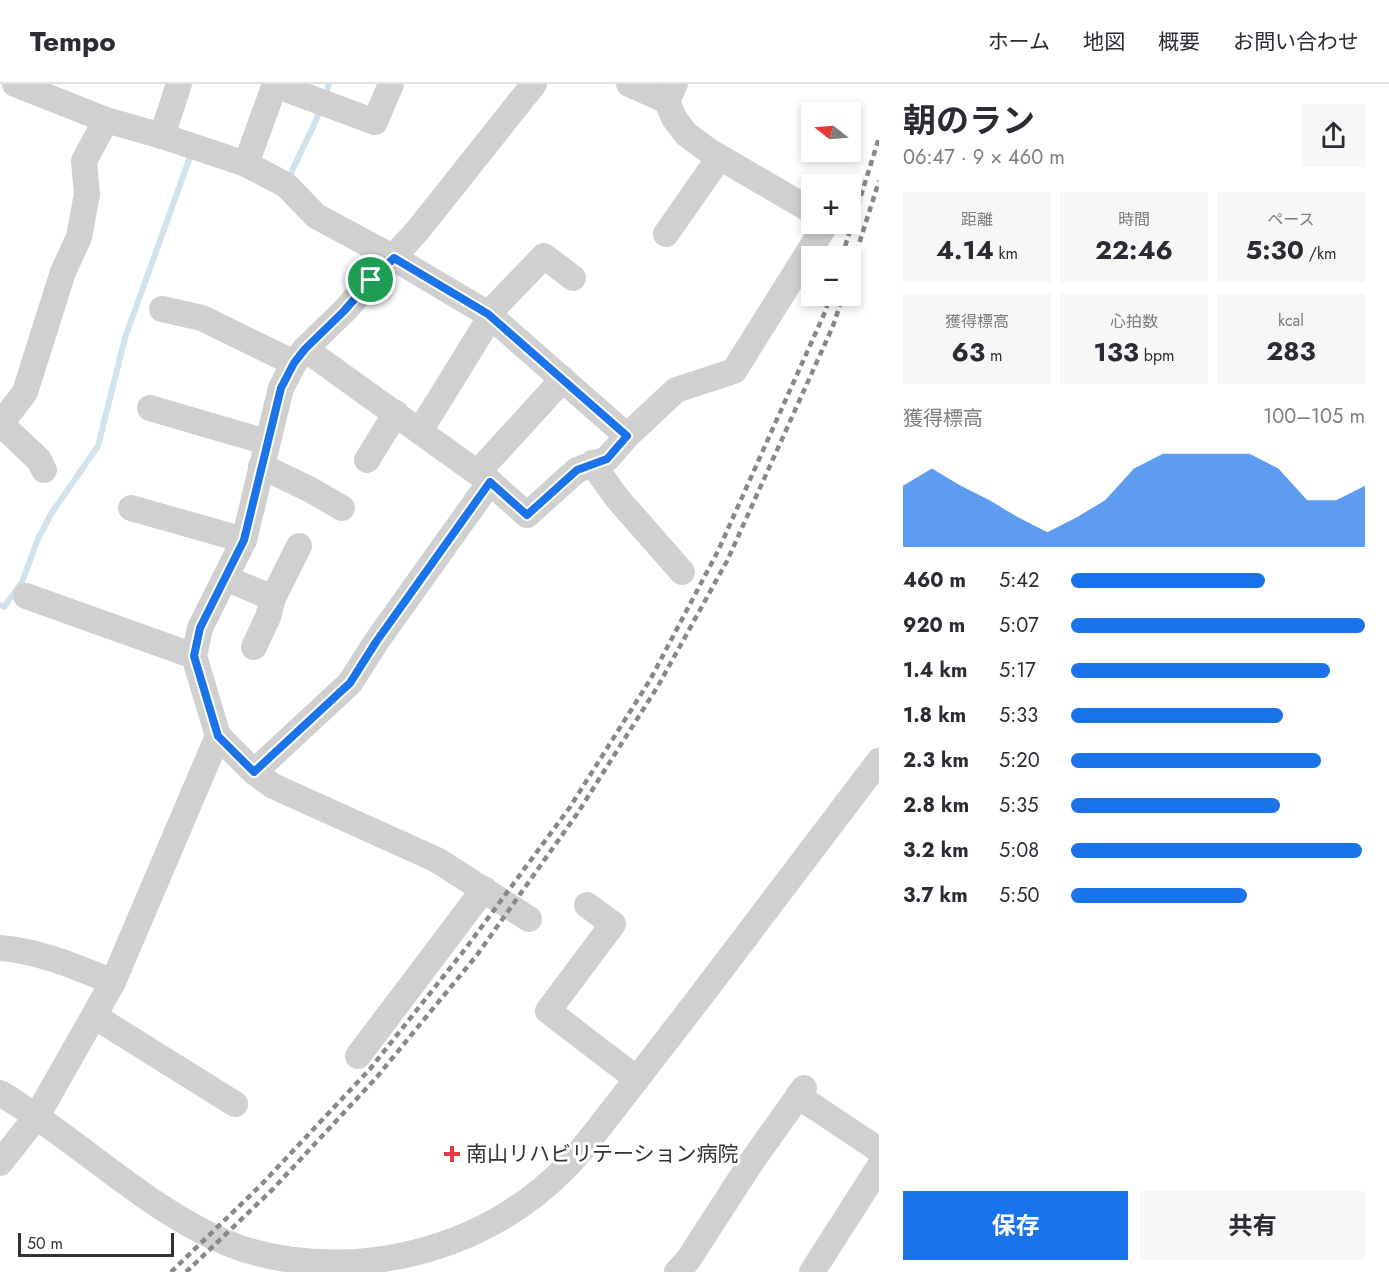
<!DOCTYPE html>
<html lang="ja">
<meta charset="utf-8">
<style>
:root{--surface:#fff;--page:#f7f7f7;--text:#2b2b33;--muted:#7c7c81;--line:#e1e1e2;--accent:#1a73e8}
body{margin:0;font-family:Jost,"Noto Sans JP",sans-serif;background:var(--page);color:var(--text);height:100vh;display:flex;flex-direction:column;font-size:22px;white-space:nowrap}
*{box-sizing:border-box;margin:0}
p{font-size:20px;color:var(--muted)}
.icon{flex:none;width:33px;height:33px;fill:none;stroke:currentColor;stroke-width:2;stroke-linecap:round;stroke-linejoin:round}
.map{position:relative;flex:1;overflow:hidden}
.details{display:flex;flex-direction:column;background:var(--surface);width:510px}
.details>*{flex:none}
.needle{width:39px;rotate:287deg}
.controls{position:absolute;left:801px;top:18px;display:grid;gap:12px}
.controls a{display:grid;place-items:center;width:60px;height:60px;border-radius:0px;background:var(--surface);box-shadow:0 3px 9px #0003;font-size:30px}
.scale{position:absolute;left:18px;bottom:15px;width:156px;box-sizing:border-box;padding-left:6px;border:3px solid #333;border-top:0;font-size:16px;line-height:21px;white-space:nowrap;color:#333;-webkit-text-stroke:4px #fff;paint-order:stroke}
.pin{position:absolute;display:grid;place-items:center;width:51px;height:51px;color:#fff;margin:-26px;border:3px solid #fff;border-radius:50%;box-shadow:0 2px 6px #0007}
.round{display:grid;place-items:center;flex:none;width:63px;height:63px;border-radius:0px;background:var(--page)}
.headline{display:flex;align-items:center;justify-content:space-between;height:102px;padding:0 24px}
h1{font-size:33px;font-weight:700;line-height:45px}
.metrics{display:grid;grid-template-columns:repeat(3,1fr);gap:9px;height:102px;padding:6px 24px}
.metrics div{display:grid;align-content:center;border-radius:0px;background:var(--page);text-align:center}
.metrics b{font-size:26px;font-weight:700}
.metrics small{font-size:16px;font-weight:400}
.metrics p{font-size:16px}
.chart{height:168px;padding:12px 24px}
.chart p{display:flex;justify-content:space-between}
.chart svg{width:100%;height:108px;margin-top:6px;fill:var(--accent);opacity:.7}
.cta{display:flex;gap:12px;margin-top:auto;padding:12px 24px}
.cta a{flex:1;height:69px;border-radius:0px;background:var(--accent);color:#fff;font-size:24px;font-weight:700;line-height:69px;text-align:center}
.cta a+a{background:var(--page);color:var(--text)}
ul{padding:0 24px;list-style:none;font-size:20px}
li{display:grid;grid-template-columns:96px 72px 1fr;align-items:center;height:45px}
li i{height:15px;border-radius:8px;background:var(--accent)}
header{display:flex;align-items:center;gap:36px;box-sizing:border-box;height:84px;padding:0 30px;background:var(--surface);border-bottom:2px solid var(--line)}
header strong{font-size:28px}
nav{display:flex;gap:33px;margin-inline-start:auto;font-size:21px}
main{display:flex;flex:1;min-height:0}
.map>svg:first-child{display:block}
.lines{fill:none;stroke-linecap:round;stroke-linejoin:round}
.stream{stroke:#cfe2ee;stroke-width:6}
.minor{stroke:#d0d0d0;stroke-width:26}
.rail{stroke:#888;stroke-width:4.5;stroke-dasharray:6 4.5;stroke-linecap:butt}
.route-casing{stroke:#fff;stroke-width:12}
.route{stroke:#1a73e8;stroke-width:8}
.poi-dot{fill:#e63946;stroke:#fff;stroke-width:2}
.labels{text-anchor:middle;stroke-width:6;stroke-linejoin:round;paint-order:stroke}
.poi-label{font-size:21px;fill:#333;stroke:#fff;text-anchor:start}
</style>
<header>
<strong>Tempo</strong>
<nav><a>ホーム</a><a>地図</a><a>概要</a><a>お問い合わせ</a></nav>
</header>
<main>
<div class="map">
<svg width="879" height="1188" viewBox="0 0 879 1188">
<rect width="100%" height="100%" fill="#fff"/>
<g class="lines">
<g class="stream">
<polyline points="324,14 329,0"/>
<path d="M 290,91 C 300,68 312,48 321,24"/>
<polyline points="0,521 4,523 22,498 38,455 51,430 98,362 125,254 190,73 194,73"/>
</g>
<g class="minor">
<polyline points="15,0 106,36 162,52 246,80 286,101 316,132 394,174 488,230 627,352 676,306 734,287 826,140"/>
<polyline points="629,0 667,17"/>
<polyline points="675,0 667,17 674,34 686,50 709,67 812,127"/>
<polyline points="275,1 375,38 391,0"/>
<polyline points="162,52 179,0"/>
<polyline points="246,80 275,0"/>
<polyline points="666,150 719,74"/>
<polyline points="162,225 202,234 294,279"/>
<polyline points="488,230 544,172 573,194"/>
<polyline points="150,324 266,358"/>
<polyline points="1,340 39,376 44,386"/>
<polyline points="0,341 25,308 63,188 79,153 87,110 84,77 106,36"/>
<polyline points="420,347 491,232"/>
<polyline points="367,376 396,329"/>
<polyline points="592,379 617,414 682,488"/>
<polyline points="261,382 309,405 342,424"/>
<polyline points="478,388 563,295"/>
<polyline points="490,398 527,431 577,386 607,375 627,352"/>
<polyline points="131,424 244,456"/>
<polyline points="225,494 273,514"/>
<polyline points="26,512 194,572"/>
<polyline points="254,563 268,533 273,514 299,462"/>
<polyline points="218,652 254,688 273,702 437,776 529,835"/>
<polyline points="254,688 350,599 376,558 490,398 305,265"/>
<polyline points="587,821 613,840 548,927 637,995"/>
<path d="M 0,864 C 40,867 76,883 113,898"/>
<polyline points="94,932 235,1020"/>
<polyline points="358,972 484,805"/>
<path d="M 0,1009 C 76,1054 146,1125 227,1159 C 267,1176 314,1180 357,1178 C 435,1172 509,1141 564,1085 C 582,1067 597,1046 612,1027 C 641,990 669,953 697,917 C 758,837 818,757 879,677"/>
<polyline points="798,1012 879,1066"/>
<polyline points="0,1079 37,1032 113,898 218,652 194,572 200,544 244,456 281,304 294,279 305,265 344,227 418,146 534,0"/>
<polyline points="677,1188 688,1176 750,1080 804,1004"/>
<polyline points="812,1188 879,1083"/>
</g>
<g class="rail">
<polyline points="842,172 879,54"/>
<polyline points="850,188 879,97"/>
<polyline points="171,1188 260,1102 370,985 466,864 570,723 650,596 718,467 825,228 830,212"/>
<polyline points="186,1188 272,1106 376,994 477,871 577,730 658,602 727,477 833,242 843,212"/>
</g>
</g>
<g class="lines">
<defs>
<polygon id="route" points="394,174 488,230 627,352 607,375 577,386 527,431 490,398 376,558 350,599 254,688 218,652 194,572 200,544 244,456 281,304 294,279 305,265 344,227 371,196"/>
</defs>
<use href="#route" class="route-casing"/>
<use href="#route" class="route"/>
</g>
<path class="poi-dot" d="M449 1061h6v6h6v6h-6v6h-6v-6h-6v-6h6z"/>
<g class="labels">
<g class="poi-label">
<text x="466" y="1077">南山リハビリテーション病院</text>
</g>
</g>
</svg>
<div class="controls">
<a><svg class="needle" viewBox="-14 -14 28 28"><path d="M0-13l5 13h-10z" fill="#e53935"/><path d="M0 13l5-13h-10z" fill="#7c7c81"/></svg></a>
<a>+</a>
<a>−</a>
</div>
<div class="scale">50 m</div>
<div class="pin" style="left:371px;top:196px;background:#1e9e55"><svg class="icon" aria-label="arrive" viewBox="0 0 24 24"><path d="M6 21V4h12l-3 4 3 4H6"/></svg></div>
</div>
<section class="details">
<div class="headline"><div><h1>朝のラン</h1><p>06:47 · 9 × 460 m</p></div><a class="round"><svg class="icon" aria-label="share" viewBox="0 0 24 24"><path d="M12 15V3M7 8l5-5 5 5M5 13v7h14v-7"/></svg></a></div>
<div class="metrics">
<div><p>距離</p><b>4.14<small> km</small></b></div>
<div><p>時間</p><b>22:46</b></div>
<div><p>ペース</p><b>5:30<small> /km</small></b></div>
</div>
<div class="metrics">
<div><p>獲得標高</p><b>63<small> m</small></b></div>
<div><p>心拍数</p><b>133<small> bpm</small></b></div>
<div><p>kcal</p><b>283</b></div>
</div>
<div class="chart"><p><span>獲得標高</span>100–105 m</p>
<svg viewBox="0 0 160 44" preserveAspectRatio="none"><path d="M0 44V19L10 12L20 19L30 25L40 32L50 38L60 32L70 25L80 12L90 6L100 6L110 6L120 6L130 12L140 25L150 25L160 19V44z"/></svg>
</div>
<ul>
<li><b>460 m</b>5:42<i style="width:66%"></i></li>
<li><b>920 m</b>5:07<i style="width:100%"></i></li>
<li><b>1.4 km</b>5:17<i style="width:88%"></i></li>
<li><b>1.8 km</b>5:33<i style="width:72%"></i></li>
<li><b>2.3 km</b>5:20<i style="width:85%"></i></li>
<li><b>2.8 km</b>5:35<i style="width:71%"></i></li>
<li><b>3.2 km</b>5:08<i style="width:99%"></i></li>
<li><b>3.7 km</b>5:50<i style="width:60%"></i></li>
</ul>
<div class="cta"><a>保存</a><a>共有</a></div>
</section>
</main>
